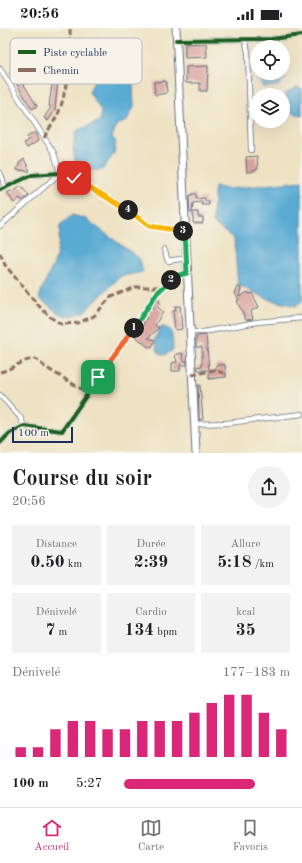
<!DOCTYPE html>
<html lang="fr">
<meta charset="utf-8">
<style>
:root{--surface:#fff;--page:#f2f2f2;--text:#202124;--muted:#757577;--line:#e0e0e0;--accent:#db2777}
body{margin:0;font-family:"Old Standard TT",serif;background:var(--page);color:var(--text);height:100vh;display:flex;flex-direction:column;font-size:15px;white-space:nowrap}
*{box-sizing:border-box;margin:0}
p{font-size:13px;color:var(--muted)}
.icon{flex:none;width:22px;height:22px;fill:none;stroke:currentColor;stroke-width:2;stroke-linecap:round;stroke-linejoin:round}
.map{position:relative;height:425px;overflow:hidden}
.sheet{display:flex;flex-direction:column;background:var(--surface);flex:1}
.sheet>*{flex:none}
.buttons{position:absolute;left:250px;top:12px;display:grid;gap:8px}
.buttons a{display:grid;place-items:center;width:40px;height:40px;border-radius:50%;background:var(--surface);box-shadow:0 4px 16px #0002;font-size:20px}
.scale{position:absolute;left:12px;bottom:10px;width:61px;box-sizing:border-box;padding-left:4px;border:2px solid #1b2f5e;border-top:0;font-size:11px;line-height:14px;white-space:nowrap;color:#1b2f5e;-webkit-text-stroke:3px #f7f3e8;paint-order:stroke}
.pin{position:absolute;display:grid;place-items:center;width:34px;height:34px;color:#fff;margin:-17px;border-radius:8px;box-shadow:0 2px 6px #0006}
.km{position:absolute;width:20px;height:20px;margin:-10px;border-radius:50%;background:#222;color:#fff;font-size:11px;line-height:20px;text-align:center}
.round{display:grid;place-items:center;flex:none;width:42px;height:42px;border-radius:21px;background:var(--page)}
.headline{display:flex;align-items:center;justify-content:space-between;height:68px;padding:0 12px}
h1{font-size:22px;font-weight:600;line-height:30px}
.figures{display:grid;grid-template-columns:repeat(3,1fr);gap:6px;height:68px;padding:4px 12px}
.figures div{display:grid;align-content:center;border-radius:0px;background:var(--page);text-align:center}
.figures b{font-size:17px;font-weight:600}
.figures small{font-size:11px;font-weight:400}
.figures p{font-size:11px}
.chart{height:112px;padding:8px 12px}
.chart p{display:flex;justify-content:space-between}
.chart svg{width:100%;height:72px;margin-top:4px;stroke:var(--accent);stroke-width:6}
ul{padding:0 12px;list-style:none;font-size:13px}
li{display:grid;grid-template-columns:64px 48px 1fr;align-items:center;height:30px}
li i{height:10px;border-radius:5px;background:var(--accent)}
.status{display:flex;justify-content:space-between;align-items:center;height:28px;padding:0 20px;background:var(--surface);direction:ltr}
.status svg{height:11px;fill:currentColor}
.tab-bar{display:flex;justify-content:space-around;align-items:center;height:56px;border-top:1px solid var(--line);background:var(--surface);font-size:11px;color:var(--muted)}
.tab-bar a{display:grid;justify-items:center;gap:2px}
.tab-bar .selected{color:var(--accent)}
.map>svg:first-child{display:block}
.water{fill:#5aabd4;stroke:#3a6d99}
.building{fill:#d8a19d}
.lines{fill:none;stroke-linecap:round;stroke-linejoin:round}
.minor-casing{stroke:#656e81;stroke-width:6}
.primary-casing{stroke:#656e81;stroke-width:9}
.minor{stroke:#fff;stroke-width:4.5}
.primary{stroke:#fff;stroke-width:7}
.quiet{stroke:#8d6e63;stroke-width:3;stroke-dasharray:6 3;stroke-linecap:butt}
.cycleway-casing{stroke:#f7f3e8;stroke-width:6}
.cycleway{stroke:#1b5e20;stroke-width:4}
.split-1-casing{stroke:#fff;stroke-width:8}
.split-2-casing{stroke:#fff;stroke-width:8}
.split-3-casing{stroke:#fff;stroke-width:8}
.split-4-casing{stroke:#fff;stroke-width:8}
.split-5-casing{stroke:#fff;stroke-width:8}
.split-1{stroke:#f0652b;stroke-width:5}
.split-2{stroke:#22a559;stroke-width:5}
.split-3{stroke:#22a559;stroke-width:5}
.split-4{stroke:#f5b400;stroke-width:5}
.split-5{stroke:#f5b400;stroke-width:5}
.key{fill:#f7f3e8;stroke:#b5b8bf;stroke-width:1}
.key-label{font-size:11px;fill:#1b2f5e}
</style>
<div class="status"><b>20:56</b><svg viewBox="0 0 49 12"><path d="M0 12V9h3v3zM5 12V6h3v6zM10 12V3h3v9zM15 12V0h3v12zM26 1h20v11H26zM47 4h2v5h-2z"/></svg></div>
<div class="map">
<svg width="302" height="425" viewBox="0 0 302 425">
<rect width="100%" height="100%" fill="#f7f3e8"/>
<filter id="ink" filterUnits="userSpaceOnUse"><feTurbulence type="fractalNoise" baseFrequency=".025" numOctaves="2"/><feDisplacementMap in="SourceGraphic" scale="8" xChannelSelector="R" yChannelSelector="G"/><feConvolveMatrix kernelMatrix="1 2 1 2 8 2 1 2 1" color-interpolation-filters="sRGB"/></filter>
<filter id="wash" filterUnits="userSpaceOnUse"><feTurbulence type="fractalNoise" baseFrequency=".012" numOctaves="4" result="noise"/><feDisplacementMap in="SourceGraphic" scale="16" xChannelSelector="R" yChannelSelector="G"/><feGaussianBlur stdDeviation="0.9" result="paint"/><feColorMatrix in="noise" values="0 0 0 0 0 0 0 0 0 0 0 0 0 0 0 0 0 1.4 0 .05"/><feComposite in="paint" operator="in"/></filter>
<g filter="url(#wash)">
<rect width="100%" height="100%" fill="#eee2c3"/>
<g class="water">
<polygon points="283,35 285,51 278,58 263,59 254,45 257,39 257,45 283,45"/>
<polygon points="118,46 133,56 134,79 126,94 117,96 112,109 116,114 114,126 102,142 85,143 76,139 73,120 76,103 100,93 101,83 89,64 95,50"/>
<polygon points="297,59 302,61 302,88 283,81 285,66"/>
<polygon points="302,153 302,274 296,278 270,272 238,257 234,211 213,195 214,159 228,161"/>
<path d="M 72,187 L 86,191 L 140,231 L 143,244 L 121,248 L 84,284 L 69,289 L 58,285 L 39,270 C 42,258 48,249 53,238 C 58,225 59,212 60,198 Z"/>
<path d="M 164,299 C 175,302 172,312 173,322 L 164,327 L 158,324 L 155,310 L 160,300 Z"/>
</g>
<g id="blocks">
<g class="building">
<polygon points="206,15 207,29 185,30 185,16"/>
<polygon points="208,38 207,63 200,63 200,55 186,55 186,39"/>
<polygon points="15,42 37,78 32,81 10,45"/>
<polygon points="53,50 58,51 55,82 48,93 44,90 51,79 49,78"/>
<polygon points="166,53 167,65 155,67 154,54"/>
<polygon points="35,104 38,113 27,120 24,115 29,111 27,109"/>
<polygon points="257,128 258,141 247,145 246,129"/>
<polygon points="24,131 30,143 17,142 17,139 19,139 19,135"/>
<polygon points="21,158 29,168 22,173 20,170 14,175 7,165 11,163 12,165"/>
<polygon points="191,166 196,166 196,171 205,170 205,174 209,174 209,177 202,177 202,174 193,175 192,185 190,185 189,168 191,168"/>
<polygon points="193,184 198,184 198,189 203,189 203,195 193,195"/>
<polygon points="238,259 241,260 239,269 248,264 249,266 252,265 259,279 251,283 253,291 246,292 237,273 239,272 235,265"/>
<polygon points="158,270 160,275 157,278 163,284 155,297 159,300 148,310 155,312 152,320 147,318 134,307 145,295 143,294 147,290 145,288 154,279 153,278"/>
<polygon points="175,278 180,278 182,301 175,302 173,283 176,283"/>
<polygon points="206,307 209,342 198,342 197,339 202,338 202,319 196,319 196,311 197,308"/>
<polygon points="182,325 184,333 187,333 187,337 180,337 180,343 172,343 172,335 177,334 175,327"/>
<polygon points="216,337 225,337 226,349 209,351 209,343 216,343"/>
<polygon points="198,357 200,357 203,391 199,392"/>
</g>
</g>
</g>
<g filter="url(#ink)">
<use href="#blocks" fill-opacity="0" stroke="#656e81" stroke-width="1"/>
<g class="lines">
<defs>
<g id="minor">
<polyline points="245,11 248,24 251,122"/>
<polyline points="176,12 271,11 302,7"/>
<polyline points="0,41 54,125 60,145 0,198"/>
<polyline points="0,145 3,152 4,160"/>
<polyline points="0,162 32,147 60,145 74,150 122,177 149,198 185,203"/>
<polyline points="164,221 168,233 186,230"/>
<polyline points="191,304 203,304 257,294 302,290"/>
<polyline points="0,367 20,389 24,398"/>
<polyline points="195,396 227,395 302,386"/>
<polyline points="0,415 10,405 24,398 62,403 157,265 175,248 187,245"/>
</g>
<polyline id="primary" points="176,0 196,425"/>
</defs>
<use href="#minor" class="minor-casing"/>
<use href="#primary" class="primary-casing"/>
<use href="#minor" class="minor"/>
<use href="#primary" class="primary"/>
<g class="quiet">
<path d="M 44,110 C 48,102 54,94 58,86 C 67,66 71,23 70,0"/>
<polyline points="0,225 5,237 39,278 50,289 61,296 78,295 94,288 111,269 135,259 163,259"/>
<path d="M 0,344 C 16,340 19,332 36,331 L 45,339 L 88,365"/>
<polyline points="192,347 214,342 227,346"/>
</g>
<defs>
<g id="cycleway">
<polyline points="176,12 271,11 302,7"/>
<polyline points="0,162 32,147 60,145 74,150 122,177 149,198 185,203"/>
<polyline points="0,415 10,405 24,398 62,403 157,265 175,248 187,245"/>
</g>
</defs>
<use href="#cycleway" class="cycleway-casing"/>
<use href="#cycleway" class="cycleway"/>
</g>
</g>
<g class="lines" filter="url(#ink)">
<defs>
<polyline id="split-1" points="98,349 134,300"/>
<polyline id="split-2" points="134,300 157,265 171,252"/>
<polyline id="split-3" points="171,252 176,248 187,245 185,203 183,203"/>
<polyline id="split-4" points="128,182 149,198 183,203"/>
<polyline id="split-5" points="74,150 128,182"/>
</defs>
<use href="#split-1" class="split-1-casing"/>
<use href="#split-2" class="split-2-casing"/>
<use href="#split-3" class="split-3-casing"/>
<use href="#split-4" class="split-4-casing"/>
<use href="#split-5" class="split-5-casing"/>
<use href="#split-1" class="split-1"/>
<use href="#split-2" class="split-2"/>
<use href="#split-3" class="split-3"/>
<use href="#split-4" class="split-4"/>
<use href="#split-5" class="split-5"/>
</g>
<rect x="10" y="10" width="132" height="46" rx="6" class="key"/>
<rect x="18" y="22" width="18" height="4" fill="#1b5e20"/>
<rect x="18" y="40" width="18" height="4" fill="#8d6e63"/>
<g class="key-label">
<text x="43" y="28">Piste cyclable</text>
<text x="43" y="46">Chemin</text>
</g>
</svg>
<div class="buttons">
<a><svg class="icon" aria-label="locate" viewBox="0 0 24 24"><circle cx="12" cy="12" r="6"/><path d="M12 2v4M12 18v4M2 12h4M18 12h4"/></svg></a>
<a><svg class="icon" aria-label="layers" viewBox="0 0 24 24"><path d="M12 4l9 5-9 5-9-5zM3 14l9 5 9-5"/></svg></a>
</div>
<div class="scale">100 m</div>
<div class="pin" style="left:98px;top:349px;background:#1e9e55"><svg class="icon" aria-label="arrive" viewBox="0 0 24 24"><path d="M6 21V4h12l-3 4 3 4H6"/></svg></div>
<div class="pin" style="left:74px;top:150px;background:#d93025"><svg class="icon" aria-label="check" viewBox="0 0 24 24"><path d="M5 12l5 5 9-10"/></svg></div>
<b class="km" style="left:134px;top:300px">1</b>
<b class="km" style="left:171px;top:252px">2</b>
<b class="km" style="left:183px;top:203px">3</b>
<b class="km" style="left:128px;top:182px">4</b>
</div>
<section class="sheet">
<div class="headline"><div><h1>Course du soir</h1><p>20:56</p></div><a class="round"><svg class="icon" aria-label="share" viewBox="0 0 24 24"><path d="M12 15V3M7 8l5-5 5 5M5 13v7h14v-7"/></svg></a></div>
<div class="figures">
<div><p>Distance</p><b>0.50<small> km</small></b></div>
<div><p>Durée</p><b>2:39</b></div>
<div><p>Allure</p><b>5:18<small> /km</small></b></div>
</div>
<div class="figures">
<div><p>Dénivelé</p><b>7<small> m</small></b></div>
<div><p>Cardio</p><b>134<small> bpm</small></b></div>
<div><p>kcal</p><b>35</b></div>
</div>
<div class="chart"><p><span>Dénivelé</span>177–183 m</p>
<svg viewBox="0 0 160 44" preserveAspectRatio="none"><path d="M5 44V38M15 44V38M25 44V27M35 44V22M45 44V22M55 44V27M65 44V27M75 44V22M85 44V22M95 44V22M105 44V17M115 44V11M125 44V6M135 44V6M145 44V17M155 44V27"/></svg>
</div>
<ul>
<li><b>100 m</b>5:27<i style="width:79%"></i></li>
</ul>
</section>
<nav class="tab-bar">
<a class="selected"><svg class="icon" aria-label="home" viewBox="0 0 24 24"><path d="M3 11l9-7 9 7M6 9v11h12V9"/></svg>Accueil</a>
<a><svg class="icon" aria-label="map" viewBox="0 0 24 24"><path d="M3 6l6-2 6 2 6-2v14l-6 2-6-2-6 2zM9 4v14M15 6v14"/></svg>Carte</a>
<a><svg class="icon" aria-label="saved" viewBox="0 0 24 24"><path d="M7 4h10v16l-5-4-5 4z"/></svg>Favoris</a>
</nav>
